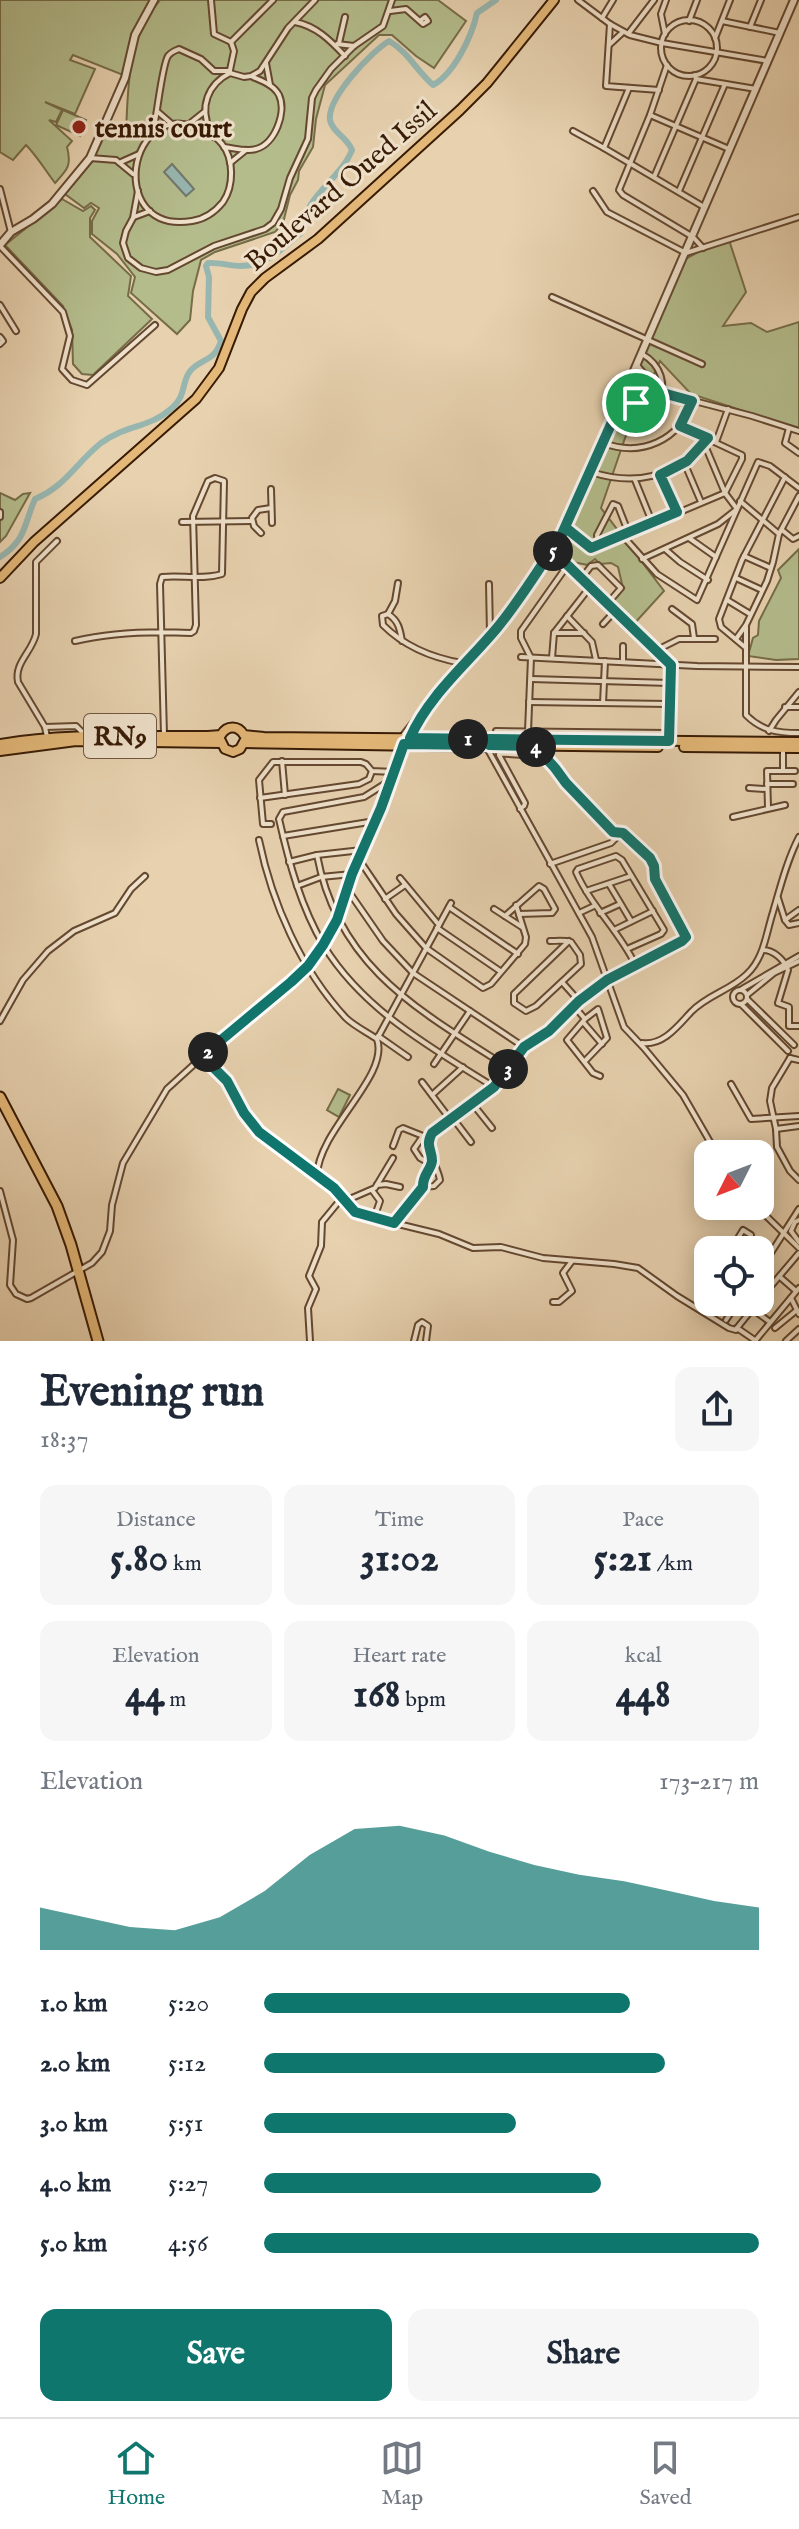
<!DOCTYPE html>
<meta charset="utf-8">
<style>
:root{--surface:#fff;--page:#f6f6f7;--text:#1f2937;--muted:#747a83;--line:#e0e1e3;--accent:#0f766e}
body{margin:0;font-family:"IM FELL English",serif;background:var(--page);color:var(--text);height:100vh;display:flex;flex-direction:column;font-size:30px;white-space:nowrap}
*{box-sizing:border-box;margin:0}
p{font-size:26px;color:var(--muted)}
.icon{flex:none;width:44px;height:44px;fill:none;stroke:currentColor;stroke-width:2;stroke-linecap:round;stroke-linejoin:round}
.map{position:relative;height:1341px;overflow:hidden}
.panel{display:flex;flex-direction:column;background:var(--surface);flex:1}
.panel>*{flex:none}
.needle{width:52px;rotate:228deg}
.controls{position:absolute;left:694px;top:1140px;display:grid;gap:16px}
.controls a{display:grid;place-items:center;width:80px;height:80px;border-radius:16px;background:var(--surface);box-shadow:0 4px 20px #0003;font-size:40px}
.pin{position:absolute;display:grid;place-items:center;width:68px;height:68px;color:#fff;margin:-34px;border:4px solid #fff;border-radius:50%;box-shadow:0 2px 8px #0007}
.km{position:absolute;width:40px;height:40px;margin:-20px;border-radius:50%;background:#222;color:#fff;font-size:22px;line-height:40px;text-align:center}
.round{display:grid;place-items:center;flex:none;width:84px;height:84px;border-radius:16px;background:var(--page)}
.overview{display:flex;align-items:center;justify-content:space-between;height:136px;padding:0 40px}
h1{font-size:44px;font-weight:700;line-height:60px}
.figures{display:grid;grid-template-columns:repeat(3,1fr);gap:12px;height:136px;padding:8px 40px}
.figures div{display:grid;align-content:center;border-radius:16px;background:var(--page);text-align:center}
.figures b{font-size:40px;font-weight:700}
.figures small{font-size:22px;font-weight:400}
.figures p{font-size:22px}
.chart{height:224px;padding:16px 40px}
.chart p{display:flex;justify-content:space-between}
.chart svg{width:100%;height:144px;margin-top:8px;fill:var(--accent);opacity:.7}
.button{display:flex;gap:16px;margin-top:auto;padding:16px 40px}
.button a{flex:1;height:92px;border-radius:16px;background:var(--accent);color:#fff;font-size:32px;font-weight:700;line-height:92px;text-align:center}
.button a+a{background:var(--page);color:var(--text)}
ul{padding:0 40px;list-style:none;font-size:26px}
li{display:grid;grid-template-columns:128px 96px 1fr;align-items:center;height:60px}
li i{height:20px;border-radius:10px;background:var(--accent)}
.tabs{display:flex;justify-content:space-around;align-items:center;height:112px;border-top:2px solid var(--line);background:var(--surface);font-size:22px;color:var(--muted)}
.tabs a{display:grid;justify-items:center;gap:4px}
.tabs .selected{color:var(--accent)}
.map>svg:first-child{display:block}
.green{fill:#b4bc8c;stroke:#766c48;stroke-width:2}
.water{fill:#97b6b0;stroke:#71786c;stroke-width:2}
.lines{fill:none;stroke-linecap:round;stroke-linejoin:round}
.river{stroke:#97b6b0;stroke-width:6}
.minor-casing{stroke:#644830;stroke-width:8}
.tertiary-casing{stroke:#644830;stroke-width:10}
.primary-casing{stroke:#381b05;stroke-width:12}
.trunk-casing{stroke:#381b05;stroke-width:13}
.minor{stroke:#efe1cb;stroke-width:4}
.tertiary{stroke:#efe1cb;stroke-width:6}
.primary{stroke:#e4b878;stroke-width:8}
.trunk{stroke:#e4b878;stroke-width:9}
.route-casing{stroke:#fff;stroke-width:16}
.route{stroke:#0f766e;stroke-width:10}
.poi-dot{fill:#8f2418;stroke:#efe1cb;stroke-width:3}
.labels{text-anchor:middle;stroke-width:6;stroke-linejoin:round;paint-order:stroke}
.shield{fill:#efe1cb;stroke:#6f5640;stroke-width:2}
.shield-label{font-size:26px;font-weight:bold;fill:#381b05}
.poi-label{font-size:28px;font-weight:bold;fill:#381b05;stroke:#efe1cb;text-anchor:start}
.street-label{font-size:28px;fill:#381b05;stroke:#efe1cb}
</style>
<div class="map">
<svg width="799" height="1341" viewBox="0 0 799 1341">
<rect width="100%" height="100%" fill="#e7d1af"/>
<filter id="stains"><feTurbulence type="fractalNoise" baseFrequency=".0025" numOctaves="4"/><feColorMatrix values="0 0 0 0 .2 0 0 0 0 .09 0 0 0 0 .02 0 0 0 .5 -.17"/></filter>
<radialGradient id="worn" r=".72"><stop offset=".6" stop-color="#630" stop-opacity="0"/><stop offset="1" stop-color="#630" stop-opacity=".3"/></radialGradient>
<g class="green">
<path d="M 0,0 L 152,0 L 134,29 L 123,75 L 73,55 L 70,60 L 95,69 L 75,114 L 45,102 L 62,110 L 56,122 L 49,120 L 72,141 L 67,147 C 72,166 67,170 55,183 C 45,170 37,156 26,145 L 13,160 L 0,152 Z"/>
<path d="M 160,0 L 438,0 L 466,21 L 434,68 L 416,56 L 392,35 L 379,35 L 325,85 L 316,119 L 313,147 L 299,171 L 298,180 L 290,195 L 283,223 L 275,232 L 215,252 L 201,260 L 193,291 L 190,320 L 177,334 L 131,293 L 135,277 L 117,254 L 92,234 L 92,221 L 99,208 L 91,203 L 84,208 L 65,194 L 92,162 L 108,128 L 124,135 L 126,134 C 128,86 127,39 160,0 Z"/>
<polygon points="63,110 86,120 80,136 56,125"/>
<polygon points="62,199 83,211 91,206 95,210 90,218 90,237 131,276 128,296 152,319 93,375 82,374 73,364 72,330 63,306 5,245"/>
<path d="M 729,240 L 746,292 L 723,326 L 751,323 L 767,332 L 799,322 L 799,429 L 691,394 L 660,361 L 625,438 L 601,508 L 664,591 L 633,625 L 609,603 L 623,588 L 618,567 L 611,563 L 600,564 L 595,559 L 587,565 C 575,562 558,562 555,547 L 571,525 L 648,339 L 684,260 L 707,247 Z"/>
<polygon points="0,493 15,500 23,494 30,493 6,536 0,542"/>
<polygon points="799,549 799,659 776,660 748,656 753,638 758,635 759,621 781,578 778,570"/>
<polygon points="338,1089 350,1095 339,1117 327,1110"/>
</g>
<polygon class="water" points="172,164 194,189 186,196 164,172"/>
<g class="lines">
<path class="river" d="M 0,557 C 26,541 24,524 35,499 C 66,486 76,463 101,443 C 125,425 150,428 172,408 C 187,395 181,381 191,370 C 204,357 214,362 221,341 L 208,317 L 209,277 L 206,266 L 208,263 C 220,262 229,266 241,266 C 267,266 284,247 302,232 C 302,198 341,179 352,150 C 347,137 332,132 330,120 C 327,98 371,52 389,41 C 407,51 417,71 433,85 C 454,74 472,36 477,13 L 496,0"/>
<defs>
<g id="minor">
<polyline points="211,0 214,34 231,42"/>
<polyline points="578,0 610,24 630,35 662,43 768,61"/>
<polyline points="390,11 406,9 423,24 428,21 425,17 421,20"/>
<polyline points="602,18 613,0"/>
<circle cx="689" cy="48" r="28"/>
<polyline points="689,21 697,0"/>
<polyline points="722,21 780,33"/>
<path d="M 295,22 C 316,26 330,40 345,56"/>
<polyline points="610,24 606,86 659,90"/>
<polyline points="750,27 761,0"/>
<polyline points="628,34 654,0"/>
<polyline points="665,34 661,14 666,0"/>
<polyline points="715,38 730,0"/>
<polyline points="231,42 273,0"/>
<polyline points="339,43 345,17"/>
<polyline points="337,44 354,46"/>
<polyline points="609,45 622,33"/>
<polyline points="266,63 270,85"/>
<polyline points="667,65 650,115 619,190 623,195 693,237 703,248"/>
<polyline points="230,70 234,51 231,42"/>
<polyline points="696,79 756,89"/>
<polyline points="629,88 604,148 704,207"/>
<polyline points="158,112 173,125"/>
<polyline points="650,115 729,149"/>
<polyline points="189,124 204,112"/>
<polyline points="573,131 604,148"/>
<path d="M 153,132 C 157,116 162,65 168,56 C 171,52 174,51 179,49 L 201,59 L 214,71 L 230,71 L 230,73 L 244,77 L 251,76 L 260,71 L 288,28 L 315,0"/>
<path d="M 214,137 C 130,78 100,236 192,221 C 205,219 215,212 223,202 C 234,186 234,159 222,144 C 218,139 213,136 210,130 C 199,107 208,84 230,73"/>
<path d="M 224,147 C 234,148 246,152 256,149 C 275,144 287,112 279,95 C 274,85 262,81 253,77"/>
<polyline points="90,158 116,160 133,174"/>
<polyline points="121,162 139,154"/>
<polyline points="230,163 246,150"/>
<polyline points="654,177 696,79 695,75"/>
<polyline points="0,189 11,232"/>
<polyline points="138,191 133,218 126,231 123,243 128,258 141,268 156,272 168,270 214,246 265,229 273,223 281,209 290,178 308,139 312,98 316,90 331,69 354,46 383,26 392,0"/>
<polyline points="593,191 607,212 686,253 799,217"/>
<polyline points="679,191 725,84"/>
<polyline points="134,217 150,211"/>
<polyline points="0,246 63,312 70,336 62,369 72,380 87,385 155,325"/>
<polyline points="552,297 702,364"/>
<polyline points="0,305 16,331"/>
<polyline points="0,337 3,341 0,344"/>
<polyline points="648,389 752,416 799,431"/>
<polyline points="621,402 636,403 648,392 648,379 637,365"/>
<path d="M 616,414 C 655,435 683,377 642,354"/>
<polyline points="789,428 785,443 799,453"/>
<polyline points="716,442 728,409"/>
<path d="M 603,443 C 641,457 680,441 692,401"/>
<polyline points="684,462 701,502"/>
<path d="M 591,472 C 634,486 674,478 704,443"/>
<polyline points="660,475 677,512"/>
<polyline points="635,480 652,522"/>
<polyline points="271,489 272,523"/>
<polyline points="740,501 779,534"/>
<polyline points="0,512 0,517"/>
<polyline points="182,522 252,521"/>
<polyline points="566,528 588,547 599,546 725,493 742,459 742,455 680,426"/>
<polyline points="782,530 793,539 799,536"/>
<polyline points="261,533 254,526 252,518 258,510 271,508"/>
<polyline points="623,536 657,574 697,600 758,462 770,466 799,488"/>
<polyline points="689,538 716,557"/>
<polyline points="598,545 597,535 613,504 618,506 629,534"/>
<polyline points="665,549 680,562 708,580"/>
<polyline points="552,550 671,665 669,741"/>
<polyline points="744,556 771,568"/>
<polyline points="642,559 718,524 737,509 725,493 704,443"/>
<polyline points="736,578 762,590"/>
<polyline points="581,579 591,566 598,565 621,588 608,603"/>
<polyline points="489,584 490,634"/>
<polyline points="727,600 750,614"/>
<polyline points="672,609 692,624 694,638"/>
<polyline points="388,614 395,601 398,583"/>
<polyline points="567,616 592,642 596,660"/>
<polyline points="603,624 615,611"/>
<path d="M 746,627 L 746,715 C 762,731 778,733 799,733"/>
<polyline points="554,633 584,633"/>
<polyline points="736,639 746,625 767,581 773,562 779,534 799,496"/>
<path d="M 75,641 C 113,632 151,631 191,633 L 194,631 L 196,625 L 193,516 L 208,481 L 215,478 L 224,481 L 222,574 C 203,580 181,575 162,577 L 160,584 C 161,634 163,685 164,735"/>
<path d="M 402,641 C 400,630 399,621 388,614 L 382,616 L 383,625 C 405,647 433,658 462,663"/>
<polyline points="746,648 721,627 719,619 742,560 785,477"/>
<polyline points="655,651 679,639 715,639"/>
<polyline points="521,657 697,666 799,667"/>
<polyline points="552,658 554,633 590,587"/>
<polyline points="623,661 623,646"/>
<polyline points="531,679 670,683"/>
<polyline points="529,702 669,704"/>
<polyline points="603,703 605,661"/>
<polyline points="785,707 799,707"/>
<polyline points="45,727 76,726 86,736"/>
<polyline points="496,731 668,733"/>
<polyline points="528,731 531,658 521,638 521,631 567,566"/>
<polyline points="769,731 776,720 799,692"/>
<path d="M 47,737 L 45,727 L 18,682 C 14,663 32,652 36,634 L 36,562 L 57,541"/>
<polyline points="487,748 592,937 624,1027 644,1048 683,1095 717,1154"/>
<polyline points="536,748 555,768 566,783 617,837 611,843 550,864"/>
<polyline points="783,750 783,771"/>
<path d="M 499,754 C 514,753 534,757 544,756"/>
<polyline points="499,755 525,803 524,806 520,809"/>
<polyline points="282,761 285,795"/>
<path d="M 391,780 L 364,797 L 283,812 L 279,819 C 289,863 301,907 324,946 C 364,1011 432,1048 494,1087"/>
<polyline points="767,784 793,784"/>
<polyline points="749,788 766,789"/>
<polyline points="260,798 359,784 369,779 372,771"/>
<polyline points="768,808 767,771 795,771"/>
<polyline points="733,817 785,805"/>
<polyline points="271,824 263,824 259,780 273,762 361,762 366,764 372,771 394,772"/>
<path d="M 613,832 L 618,831 L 626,836 L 653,862 L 655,879 L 685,938 L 607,980 L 579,1001 L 544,1035 L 524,1047 L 494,1087 L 432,1133 C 423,1151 437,1163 440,1180 L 434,1186 L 423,1187 L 394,1223 L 439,1234 L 473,1248 L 501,1247 L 543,1258 L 614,1264 L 638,1268 L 677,1296 L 729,1328 L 736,1330 L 737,1328 L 756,1341"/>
<polyline points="283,836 375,821"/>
<path d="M 259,840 C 272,903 301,970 346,1018 C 354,1026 367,1032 377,1039 C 390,1076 319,1129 317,1175"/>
<path d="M 317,855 C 338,968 420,1011 509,1068"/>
<polyline points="358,858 396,914 426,948 483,988 491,984 525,944 526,937 516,905"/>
<polyline points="289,862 317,855 362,850"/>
<polyline points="400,878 439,925"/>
<polyline points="609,884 631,921"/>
<polyline points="297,886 321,877 352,874"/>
<polyline points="347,889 383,941 413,973 524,1047"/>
<polyline points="586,891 631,876"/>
<polyline points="778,898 785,920 789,925 799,923"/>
<polyline points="385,899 405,885"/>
<polyline points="449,907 518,954"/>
<polyline points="494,909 522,927"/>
<polyline points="579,913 594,906"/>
<polyline points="600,913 620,904"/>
<polyline points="505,916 539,886 544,889 555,909 552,913 519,914"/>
<polyline points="785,920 799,910"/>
<polyline points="437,928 500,971"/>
<polyline points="614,930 653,911"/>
<path d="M 550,941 C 557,941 565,940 571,942 L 580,955 L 581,964 L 536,1006 L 526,1011 L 514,1003 L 514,994 L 569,941"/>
<path d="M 627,949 L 661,934 L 664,930 L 622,860 L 616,856 L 578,869 L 576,872 C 591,906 619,931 635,964"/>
<path d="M 763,950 C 774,950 784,960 788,970 L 778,1003 L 789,1007 L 789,1026 L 799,1026"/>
<polyline points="562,982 579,1001"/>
<polyline points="742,989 799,956"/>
<circle cx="740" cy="997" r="7"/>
<polyline points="747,995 774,973 799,961"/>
<polyline points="747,999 794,1045"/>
<polyline points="741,1004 788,1051"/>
<polyline points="574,1006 585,1019"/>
<polyline points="0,1021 23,980 48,951 74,931 115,913 131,889 145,876"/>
<polyline points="583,1022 602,1044"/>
<polyline points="378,1036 408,1057"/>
<polyline points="377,1039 451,903"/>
<path d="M 642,1043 C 663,1046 678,1026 691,1012 C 707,995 731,990 747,974 C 764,958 766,934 773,912 C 780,888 787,860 799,837"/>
<polyline points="202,1056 227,1081 256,1129 287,1154 329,1184 340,1195 341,1199 322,1222 321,1246 309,1276 316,1289 308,1308 310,1341"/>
<polyline points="790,1058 772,1088 770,1101 776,1129 777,1147 790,1171 799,1180"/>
<polyline points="790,1058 799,1060"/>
<polyline points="585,1061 607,1038 598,1009 585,1019 567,1040 593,1073 600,1076"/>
<polyline points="434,1064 470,1011"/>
<polyline points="422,1082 450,1119"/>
<polyline points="731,1084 751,1119 799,1116"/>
<polyline points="432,1095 463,1067"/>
<polyline points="472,1103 492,1128"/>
<polyline points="452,1117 471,1142"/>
<polyline points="776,1129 799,1126"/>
<polyline points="429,1138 423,1136 414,1149 420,1158 431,1164"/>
<polyline points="393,1146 399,1130 403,1128 423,1136"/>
<polyline points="377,1185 386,1184 400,1187"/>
<polyline points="423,1187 423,1179 431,1164"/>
<polyline points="372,1190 380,1201 374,1218"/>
<polyline points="0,1191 13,1240 10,1285 16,1294 27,1299 31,1298 92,1263 102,1252 110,1231 112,1205 123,1163 167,1089 222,1039 291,982 308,966 323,945 337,920 352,874 381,808 403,746"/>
<polyline points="344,1199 358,1214 394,1223"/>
<polyline points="345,1201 375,1188 393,1158"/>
<polyline points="756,1206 799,1248"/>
<polyline points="799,1220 795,1222 791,1231 799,1242"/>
<polyline points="742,1250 751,1236 751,1235 743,1230 738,1238 746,1244"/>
<polyline points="707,1252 708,1252"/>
<polyline points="760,1270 799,1209"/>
<polyline points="780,1277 796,1291"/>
<polyline points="708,1286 703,1292 708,1296"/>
<polyline points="791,1298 799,1314"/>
<polyline points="760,1299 799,1253"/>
<polyline points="553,1302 559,1302 572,1291 563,1273 572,1261"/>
<polyline points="752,1309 770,1322"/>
<polyline points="726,1320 738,1302"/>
<polyline points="737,1328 758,1302"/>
<polyline points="775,1328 797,1310"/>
<polyline points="414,1341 418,1325 422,1322 428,1326 426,1341"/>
<polyline points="755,1341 799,1288"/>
<polyline points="786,1341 799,1329"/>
</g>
<g id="tertiary">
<polyline points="0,245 11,232 33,219 52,204 90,158 125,78 135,35 154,0"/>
<polyline points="402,738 441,689 501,623 566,528 794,0"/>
</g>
<g id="primary">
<polyline points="0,578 34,542 196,399 219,368 242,309 251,292 265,278 318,239 460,110 487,83 554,0"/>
<polyline points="220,739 225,749 233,752 240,749 245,740"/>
<polyline points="244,743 485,747 489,745 658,747"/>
<path d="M 0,744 C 69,732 138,737 208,736 L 221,735 C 227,725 238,725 244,735 L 264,737 L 799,742"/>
<polyline points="684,747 799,748"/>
<polyline points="0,751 76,741 221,743"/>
</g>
<polyline id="trunk" points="0,1097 57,1206 71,1245 98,1341"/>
</defs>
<use href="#minor" class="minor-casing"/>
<use href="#tertiary" class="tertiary-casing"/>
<use href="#primary" class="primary-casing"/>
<use href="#trunk" class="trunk-casing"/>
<use href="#minor" class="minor"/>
<use href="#tertiary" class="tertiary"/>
<use href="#primary" class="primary"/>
<use href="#trunk" class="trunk"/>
</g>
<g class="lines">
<defs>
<path id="route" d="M 636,403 L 621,402 L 561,536 C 540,567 521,599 497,628 C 467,664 429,695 410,738 L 482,739 L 482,745 L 404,744 L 381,808 L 352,874 L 337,920 L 323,945 L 308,966 L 291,982 L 202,1056 L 227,1081 L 244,1113 L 259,1132 L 334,1188 L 355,1212 L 394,1223 L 423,1187 C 422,1176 431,1170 432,1161 C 432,1149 425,1146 432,1133 L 494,1087 L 524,1047 L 549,1031 L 579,1001 L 607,980 L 682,941 L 686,937 L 655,879 L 654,866 L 650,858 L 623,833 L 613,832 L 566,783 L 555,768 L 535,746 L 489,745 L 489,739 L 669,741 L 671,665 L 552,550 L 566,528 L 591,548 L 677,512 L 660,475 L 687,461 L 708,438 L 680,426 L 692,401 L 648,389 L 645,396 L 636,403"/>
</defs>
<use href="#route" class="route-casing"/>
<use href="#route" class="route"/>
</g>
<circle class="poi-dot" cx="79" cy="127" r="8"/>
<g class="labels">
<rect class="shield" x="84" y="714" width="72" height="44" rx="6"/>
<g class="shield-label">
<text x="120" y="745">RN9</text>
</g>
<g class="poi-label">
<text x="95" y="137">tennis court</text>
</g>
<g class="street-label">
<text transform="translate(340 185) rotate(-41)" y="10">Boulevard Oued Issil</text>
</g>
</g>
<rect width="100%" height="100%" filter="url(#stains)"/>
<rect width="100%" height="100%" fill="url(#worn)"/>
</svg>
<div class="controls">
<a><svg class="needle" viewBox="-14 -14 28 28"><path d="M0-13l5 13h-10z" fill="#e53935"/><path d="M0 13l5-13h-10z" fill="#747a83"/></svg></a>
<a><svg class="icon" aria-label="locate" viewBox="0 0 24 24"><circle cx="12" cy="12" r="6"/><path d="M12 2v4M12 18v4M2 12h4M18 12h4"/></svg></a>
</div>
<div class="pin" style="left:636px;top:403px;background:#1e9e55"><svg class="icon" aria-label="arrive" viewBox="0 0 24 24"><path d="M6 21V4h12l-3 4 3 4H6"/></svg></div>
<b class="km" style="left:468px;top:739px">1</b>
<b class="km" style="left:208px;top:1052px">2</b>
<b class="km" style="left:508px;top:1069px">3</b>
<b class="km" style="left:536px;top:747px">4</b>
<b class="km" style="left:553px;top:551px">5</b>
</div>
<section class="panel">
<div class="overview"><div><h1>Evening run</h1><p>18:37</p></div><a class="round"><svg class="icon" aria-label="share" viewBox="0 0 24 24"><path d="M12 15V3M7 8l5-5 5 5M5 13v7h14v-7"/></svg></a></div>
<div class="figures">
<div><p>Distance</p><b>5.80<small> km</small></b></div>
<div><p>Time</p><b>31:02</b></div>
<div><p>Pace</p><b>5:21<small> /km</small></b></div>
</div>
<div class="figures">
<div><p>Elevation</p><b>44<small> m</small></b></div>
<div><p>Heart rate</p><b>168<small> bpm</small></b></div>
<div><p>kcal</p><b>448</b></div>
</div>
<div class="chart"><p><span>Elevation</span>173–217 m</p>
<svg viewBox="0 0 160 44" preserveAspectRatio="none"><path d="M0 44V31L10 34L20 37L30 38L40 34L50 26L60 15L70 7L80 6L90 9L100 14L110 18L120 21L130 23L140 26L150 29L160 31V44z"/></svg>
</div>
<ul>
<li><b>1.0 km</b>5:20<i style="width:74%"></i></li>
<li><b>2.0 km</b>5:12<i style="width:81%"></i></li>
<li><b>3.0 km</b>5:51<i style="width:51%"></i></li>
<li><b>4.0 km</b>5:27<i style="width:68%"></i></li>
<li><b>5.0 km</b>4:56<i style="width:100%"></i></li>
</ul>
<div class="button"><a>Save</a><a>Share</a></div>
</section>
<nav class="tabs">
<a class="selected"><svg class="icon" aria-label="home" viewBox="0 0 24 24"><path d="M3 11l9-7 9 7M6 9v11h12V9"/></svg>Home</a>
<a><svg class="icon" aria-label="map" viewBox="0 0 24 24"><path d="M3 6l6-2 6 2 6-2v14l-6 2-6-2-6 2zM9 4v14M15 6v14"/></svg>Map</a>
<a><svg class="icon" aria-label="saved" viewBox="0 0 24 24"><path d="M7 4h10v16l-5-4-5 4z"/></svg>Saved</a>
</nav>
